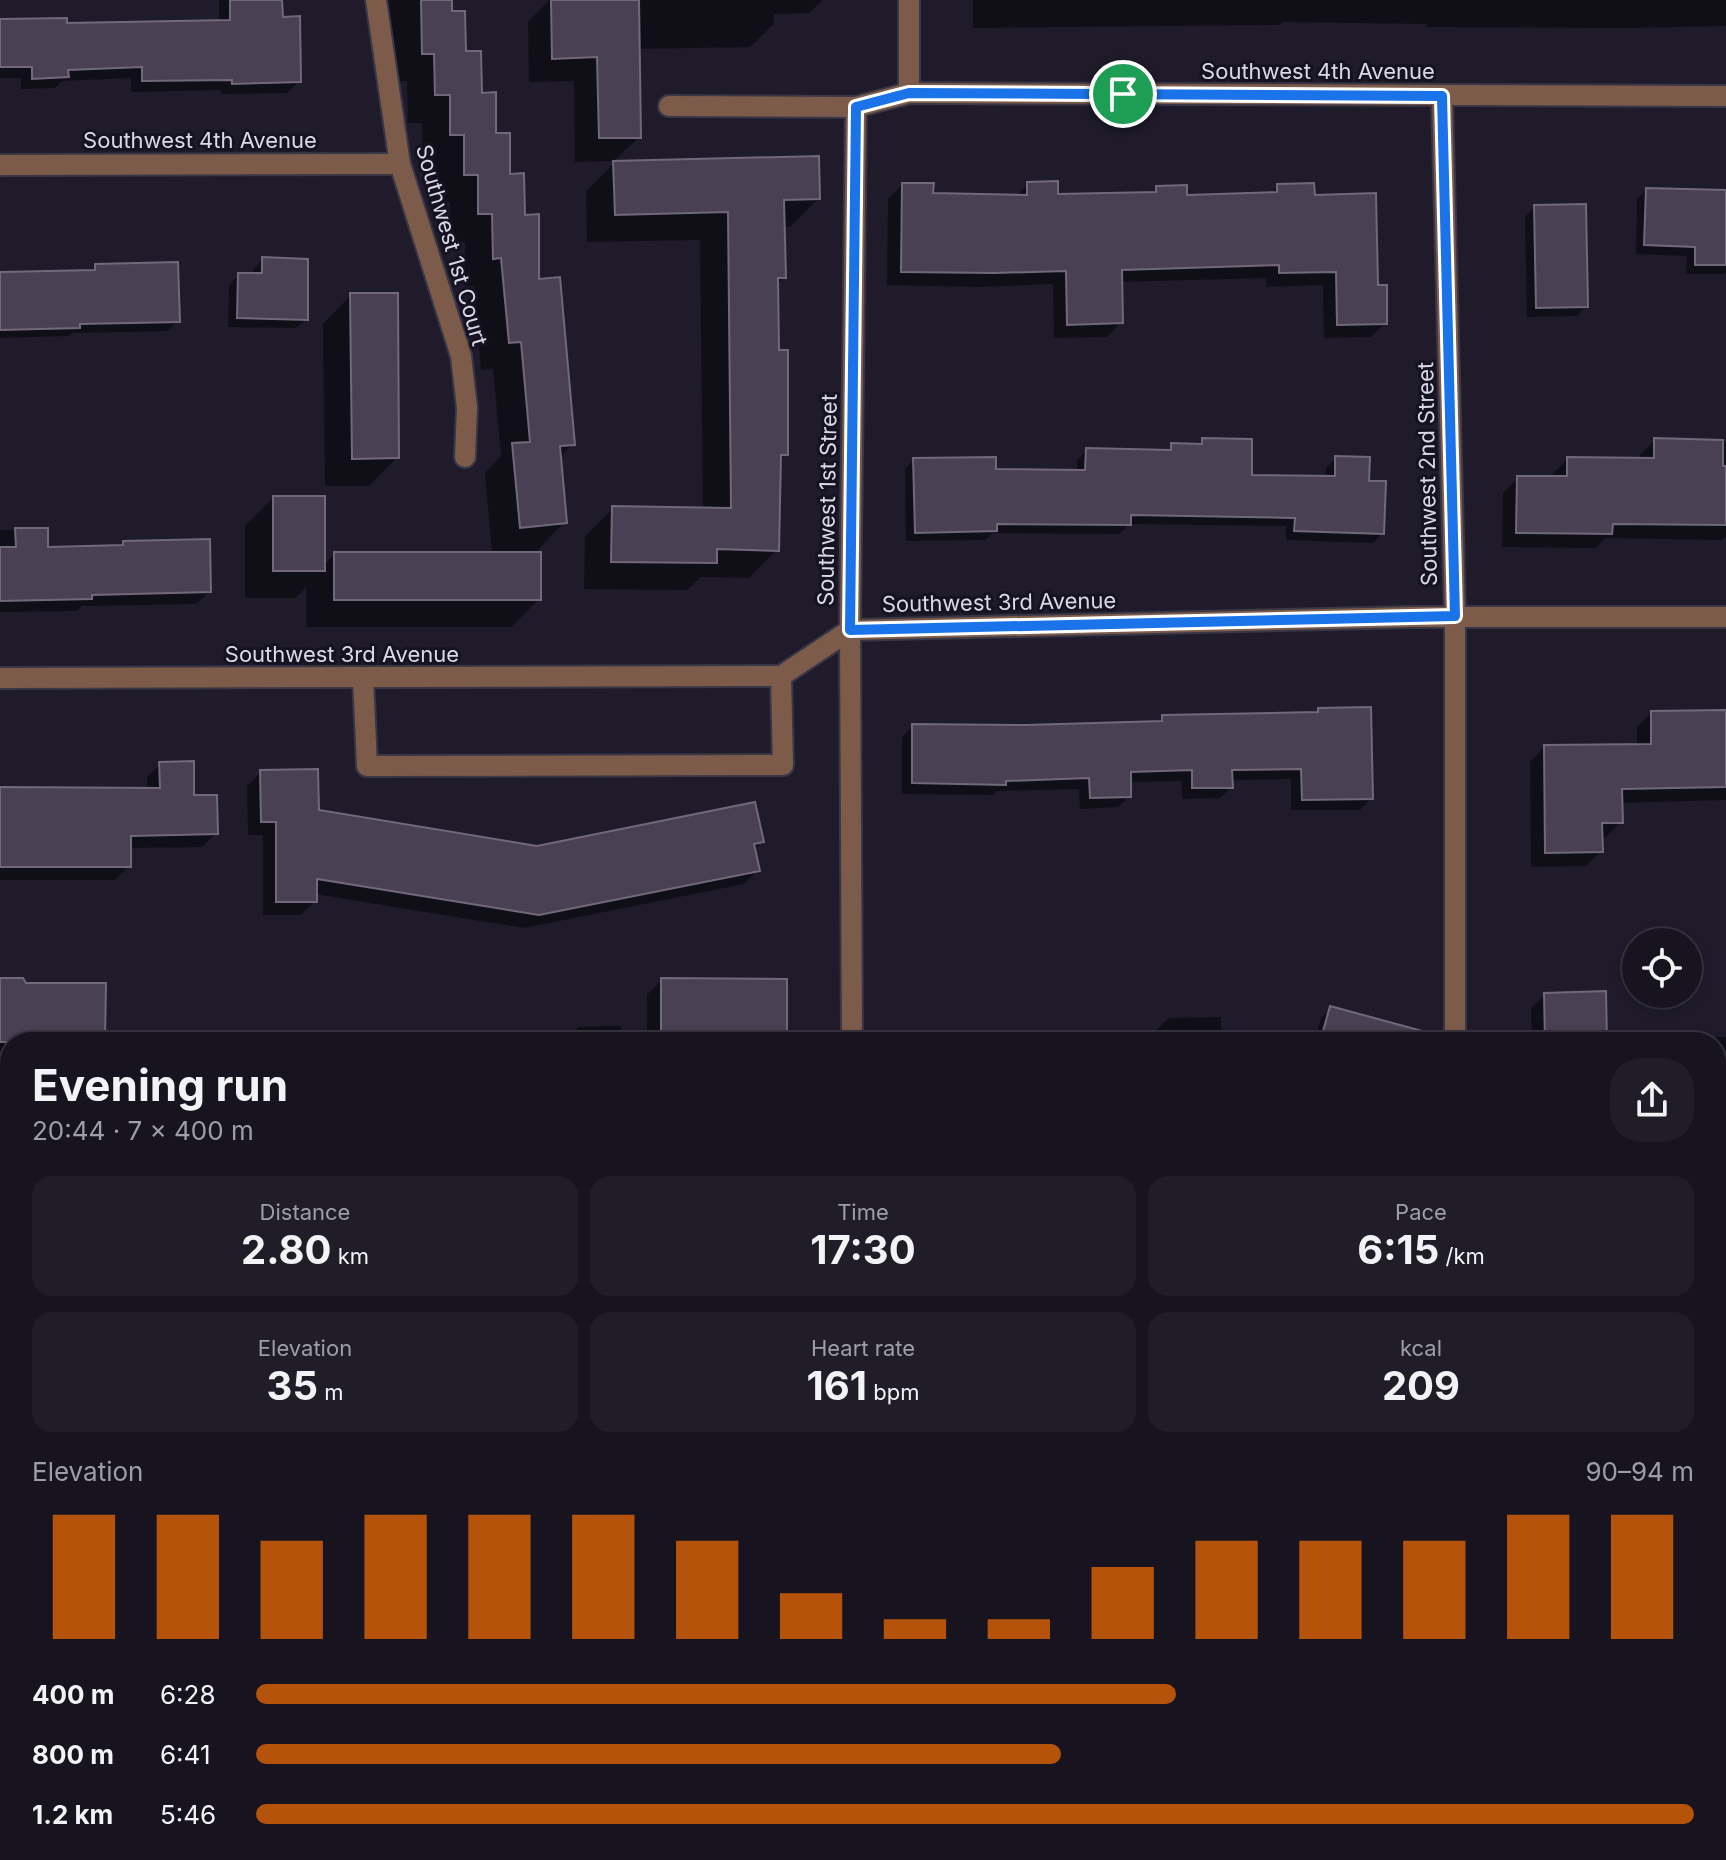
<!DOCTYPE html>
<meta charset="utf-8">
<style>
:root{--surface:#171420;--page:#201d29;--text:#f1f3f6;--muted:#9e9ea5;--line:#36333e;--accent:#b45309}
body{margin:0;font-family:Inter,sans-serif;background:var(--page);color:var(--text);height:100vh;display:flex;flex-direction:column;font-size:30px;white-space:nowrap}
*{box-sizing:border-box;margin:0}
p{font-size:26px;color:var(--muted)}
.icon{flex:none;width:44px;height:44px;fill:none;stroke:currentColor;stroke-width:2;stroke-linecap:round;stroke-linejoin:round}
.map{position:relative;flex:1;overflow:hidden}
.details{position:absolute;left:0px;top:1032px;width:1726px;height:828px;display:flex;flex-direction:column;background:var(--surface);border-radius:32px 32px 0 0;box-shadow:0 4px 12px #0003,0 0 0 2px var(--line)}
.details>*{flex:none}
.buttons{position:absolute;left:1622px;top:928px;display:grid;gap:16px}
.buttons a{display:grid;place-items:center;width:80px;height:80px;border-radius:50%;background:var(--surface);box-shadow:0 4px 12px #0003,0 0 0 2px var(--line);font-size:40px}
.pin{position:absolute;display:grid;place-items:center;width:68px;height:68px;color:#fff;margin:-34px;border:4px solid #fff;border-radius:50%;box-shadow:0 2px 8px #0007}
.round{display:grid;place-items:center;flex:none;width:84px;height:84px;border-radius:32px;background:var(--page)}
.overview{display:flex;align-items:center;justify-content:space-between;height:136px;padding:0 32px}
h1{font-size:44px;font-weight:700;line-height:60px}
.figures{display:grid;grid-template-columns:repeat(3,1fr);gap:12px;height:136px;padding:8px 32px}
.figures div{display:grid;align-content:center;border-radius:20px;background:var(--page);text-align:center}
.figures b{font-size:40px;font-weight:700}
.figures small{font-size:22px;font-weight:400}
.figures p{font-size:22px}
.chart{height:224px;padding:16px 32px}
.chart p{display:flex;justify-content:space-between}
.chart svg{width:100%;height:144px;margin-top:8px;stroke:var(--accent);stroke-width:6}
ul{padding:0 32px;list-style:none;font-size:26px}
li{display:grid;grid-template-columns:128px 96px 1fr;align-items:center;height:60px}
li i{height:20px;border-radius:10px;background:var(--accent)}
.map>svg:first-child{display:block}
.shadow{fill:#0007}
.building{fill:#494053;stroke:#71687c;stroke-width:2}
.lines{fill:none;stroke-linecap:round;stroke-linejoin:round}
.minor-casing{stroke:#393645;stroke-width:24}
.minor{stroke:#7d5b4b;stroke-width:20}
.route-casing{stroke:#fff;stroke-width:16}
.route{stroke:#1a73e8;stroke-width:10}
.labels{text-anchor:middle;stroke-width:6;stroke-linejoin:round;paint-order:stroke}
.street-label{font-size:22px;fill:#dbd9e5;stroke:#151222}
</style>
<div class="map">
<svg width="1726" height="1860" viewBox="0 0 1726 1860">
<rect width="100%" height="100%" fill="#1f1b2b"/>
<g class="shadow">
<polygon points="219,0 280,0 281,19 299,81 287,93 221,94 221,90 131,92 131,78 62,81 55,88 21,89 21,78 0,78 0,21 65,25 219,22"/>
<polygon points="378,0 450,0 450,13 523,217 573,444 559,458 565,522 534,554 539,599 511,627 306,627 306,587 295,598 245,598 245,526 273,498 323,566 334,554 492,554 485,473 501,456 493,369 481,370 474,286 465,286 465,242 451,242 450,202 437,202 436,162 423,162 422,123 408,123 407,81 394,81 394,39 378,39"/>
<polygon points="550,0 823,0 809,13 774,14 774,23 750,47 637,49 639,137 614,161 575,162 574,81 529,82 528,22"/>
<polygon points="973,0 1726,0 1726,26 1628,28 1426,27 1426,24 1283,22 1279,25 973,28"/>
<polygon points="614,163 818,199 790,227 783,227 784,278 776,285 777,352 786,454 779,461 777,550 749,578 700,577 687,590 584,589 585,536 613,508 703,509 700,240 587,242 586,191"/>
<polygon points="1028,184 1056,196 1151,194 1157,188 1185,197 1269,194 1278,186 1313,197 1376,287 1385,323 1371,337 1324,338 1323,285 1266,287 1266,278 1120,282 1121,322 1107,337 1054,338 1053,284 980,287 887,285 888,199 902,185 931,195 1015,197"/>
<polygon points="1646,190 1726,192 1726,272 1724,274 1686,274 1687,256 1636,254 1637,199"/>
<polygon points="1534,207 1586,306 1577,316 1527,317 1525,217"/>
<polygon points="263,259 306,319 296,328 228,327 229,285 239,275 253,275 253,269"/>
<polygon points="96,266 178,321 168,331 72,333 68,336 0,338 0,274 90,272"/>
<polygon points="351,295 397,458 369,486 325,486 323,324"/>
<polygon points="1203,440 1250,477 1326,478 1326,468 1336,458 1367,483 1383,533 1373,543 1286,540 1286,526 1129,524 1119,534 992,533 985,540 906,541 905,469 914,460 994,470 1077,472 1077,460 1087,450 1166,452 1172,445 1197,446"/>
<polygon points="1655,440 1726,442 1726,536 1722,540 1605,538 1596,548 1502,547 1503,493 1518,478 1553,478 1553,474 1567,459 1640,460 1640,455"/>
<polygon points="0,530 46,530 47,549 120,547 124,543 209,591 197,604 82,606 77,611 0,612"/>
<polygon points="1319,710 1371,798 1360,810 1291,810 1291,779 1230,780 1231,787 1220,798 1182,799 1182,781 1129,782 1129,796 1118,807 1080,809 1079,789 997,791 993,795 902,794 902,737 913,726 1026,727 1157,723 1163,717 1315,714"/>
<polygon points="1726,712 1726,800 1620,803 1621,822 1606,837 1601,837 1601,851 1586,866 1531,867 1530,762 1544,747 1637,746 1637,727 1651,713"/>
<polygon points="160,764 192,797 216,833 202,847 129,848 129,866 115,880 0,880 0,789 147,790 147,777"/>
<polygon points="261,772 317,812 537,848 762,841 753,850 758,870 744,884 524,928 315,894 315,901 301,915 263,915 263,835 248,835 247,786"/>
<polygon points="662,980 785,1039 782,1042 647,1042 647,995"/>
<polygon points="0,984 103,1038 204,1038 204,1042 10,1042 10,1088 0,1088"/>
<polygon points="1545,995 1605,1042 1532,1042 1531,1008"/>
<polygon points="1330,1009 1373,1042 1314,1042 1321,1018"/>
<polygon points="1221,1017 1221,1038 1261,1037 1261,1042 1039,1042 1048,1033 1153,1033 1169,1018"/>
<polygon points="621,1026 621,1042 479,1042 492,1030 575,1031 579,1027"/>
<polygon points="1668,1037 1726,1037 1726,1116 1716,1116 1716,1042 1663,1042"/>
<polygon points="0,1257 3,1257 4,1308 0,1312"/>
<rect x="1716" y="1299" width="10" height="90"/>
<polygon points="1716,1597 1726,1597 1726,1671 1716,1670"/>
<rect x="0" y="1632" width="10" height="41"/>
<polygon points="284,1850 689,1850 689,1860 278,1860 278,1856"/>
<rect x="805" y="1850" width="173" height="10"/>
<polygon points="1044,1850 1112,1852 1112,1856 1233,1858 1233,1860 1034,1860"/>
<polygon points="1601,1850 1686,1850 1686,1860 1595,1860 1595,1856"/>
<polygon points="1417,1857 1467,1858 1467,1860 1414,1860"/>
</g>
<g class="building">
<polygon points="230,0 282,0 283,17 300,16 301,82 232,84 232,80 142,81 142,67 68,70 69,77 32,79 32,67 0,67 0,19 67,18 67,23 230,20"/>
<polygon points="421,0 452,0 452,11 465,11 466,51 481,51 482,93 496,92 496,133 510,133 510,174 524,173 525,215 539,214 539,279 560,277 575,445 560,446 567,523 520,528 512,443 530,442 521,342 509,343 501,258 493,259 492,214 478,214 478,175 464,175 464,135 450,135 450,95 435,95 434,54 422,54"/>
<polygon points="551,0 639,0 641,138 599,138 597,57 552,59"/>
<polygon points="819,156 820,199 784,200 786,278 778,278 779,350 788,350 788,455 781,455 779,551 717,549 717,563 611,562 612,506 731,508 728,212 615,215 613,161"/>
<polygon points="1058,181 1058,194 1156,192 1156,186 1187,185 1187,195 1277,192 1277,184 1314,183 1315,195 1376,193 1378,285 1387,285 1387,324 1337,325 1336,272 1279,273 1279,265 1122,270 1123,323 1067,325 1066,271 995,273 901,272 902,183 934,183 933,193 1027,195 1027,182"/>
<polygon points="1646,188 1726,190 1726,265 1695,265 1695,247 1644,245"/>
<polygon points="1586,204 1588,307 1536,308 1534,205"/>
<polygon points="262,257 308,259 308,320 237,318 238,273 262,273"/>
<polygon points="178,262 180,322 80,324 80,328 0,330 0,272 95,270 95,264"/>
<polygon points="350,293 398,293 399,458 352,459"/>
<polygon points="1202,438 1252,439 1252,475 1335,476 1335,456 1370,457 1369,481 1386,481 1384,534 1294,531 1295,518 1131,515 1131,525 997,524 997,531 915,533 913,458 996,457 996,469 1085,470 1086,448 1171,450 1171,443 1202,444"/>
<polygon points="1654,438 1723,440 1723,466 1726,466 1726,525 1613,524 1612,534 1516,533 1517,476 1567,476 1567,457 1654,458"/>
<rect x="273" y="496" width="52" height="75"/>
<polygon points="15,528 48,528 48,547 123,545 123,541 210,539 211,592 92,595 92,599 0,601 0,547 16,547"/>
<rect x="334" y="552" width="207" height="48"/>
<polygon points="1371,707 1373,799 1302,800 1301,769 1232,770 1233,788 1192,788 1192,770 1131,772 1131,797 1090,798 1089,778 1006,781 1006,785 912,783 912,724 1026,725 1162,721 1162,715 1318,712 1318,708"/>
<polygon points="1726,710 1726,787 1622,789 1623,823 1602,823 1603,852 1545,853 1544,745 1651,744 1651,711"/>
<polygon points="194,761 194,795 217,795 218,834 131,836 131,867 0,867 0,787 160,788 159,762"/>
<polygon points="318,769 319,810 537,846 755,802 764,842 754,844 760,871 539,915 317,879 317,902 276,902 276,822 261,822 260,770"/>
<polygon points="0,978 23,978 26,983 106,983 105,1042 0,1042"/>
<polygon points="661,978 787,979 787,1040 661,1039"/>
<polygon points="1606,991 1607,1042 1545,1042 1544,993"/>
<polygon points="1330,1006 1426,1032 1425,1042 1320,1042"/>
</g>
<g class="lines">
<defs>
<g id="minor">
<polyline points="376,0 400,164 461,356 467,408 465,457"/>
<polyline points="909,93 1726,96"/>
<polyline points="1442,96 1455,616 1455,1042"/>
<polyline points="669,106 856,107"/>
<polyline points="0,165 400,164"/>
<polyline points="0,678 781,676 850,630 1413,617 1726,617"/>
<polyline points="363,678 367,766 783,765 781,676"/>
<polyline points="852,1042 850,630 856,107 909,93 909,0"/>
<polyline points="0,1188 10,1188"/>
<polyline points="1716,1192 1726,1192"/>
<polyline points="0,1743 10,1743"/>
<polyline points="1716,1754 1726,1754"/>
<polyline points="746,1850 746,1860"/>
<polyline points="1526,1860 1526,1850"/>
</g>
</defs>
<use href="#minor" class="minor-casing"/>
<use href="#minor" class="minor"/>
</g>
<g class="lines">
<defs>
<polygon id="route" points="909,93 1442,96 1455,616 850,630 856,107"/>
</defs>
<use href="#route" class="route-casing"/>
<use href="#route" class="route"/>
</g>
<g class="labels">
<g class="street-label">
<text x="1318" y="79">Southwest 4th Avenue</text>
<text x="200" y="148">Southwest 4th Avenue</text>
<text transform="translate(452 245) rotate(74)" y="8">Southwest 1st Court</text>
<text transform="translate(1427 474) rotate(-91)" y="8">Southwest 2nd Street</text>
<text transform="translate(827 500) rotate(-89)" y="8">Southwest 1st Street</text>
<text transform="translate(999 602) rotate(-1)" y="8">Southwest 3rd Avenue</text>
<text x="342" y="662">Southwest 3rd Avenue</text>
</g>
</g>
</svg>
<div class="buttons">
<a><svg class="icon" aria-label="locate" viewBox="0 0 24 24"><circle cx="12" cy="12" r="6"/><path d="M12 2v4M12 18v4M2 12h4M18 12h4"/></svg></a>
</div>
<div class="pin" style="left:1123px;top:94px;background:#1e9e55"><svg class="icon" aria-label="arrive" viewBox="0 0 24 24"><path d="M6 21V4h12l-3 4 3 4H6"/></svg></div>
<section class="details">
<div class="overview"><div><h1>Evening run</h1><p>20:44 · 7 × 400 m</p></div><a class="round"><svg class="icon" aria-label="share" viewBox="0 0 24 24"><path d="M12 15V3M7 8l5-5 5 5M5 13v7h14v-7"/></svg></a></div>
<div class="figures">
<div><p>Distance</p><b>2.80<small> km</small></b></div>
<div><p>Time</p><b>17:30</b></div>
<div><p>Pace</p><b>6:15<small> /km</small></b></div>
</div>
<div class="figures">
<div><p>Elevation</p><b>35<small> m</small></b></div>
<div><p>Heart rate</p><b>161<small> bpm</small></b></div>
<div><p>kcal</p><b>209</b></div>
</div>
<div class="chart"><p><span>Elevation</span>90–94 m</p>
<svg viewBox="0 0 160 44" preserveAspectRatio="none"><path d="M5 44V6M15 44V6M25 44V14M35 44V6M45 44V6M55 44V6M65 44V14M75 44V30M85 44V38M95 44V38M105 44V22M115 44V14M125 44V14M135 44V14M145 44V6M155 44V6"/></svg>
</div>
<ul>
<li><b>400 m</b>6:28<i style="width:64%"></i></li>
<li><b>800 m</b>6:41<i style="width:56%"></i></li>
<li><b>1.2 km</b>5:46<i style="width:100%"></i></li>
</ul>
</section>
</div>
